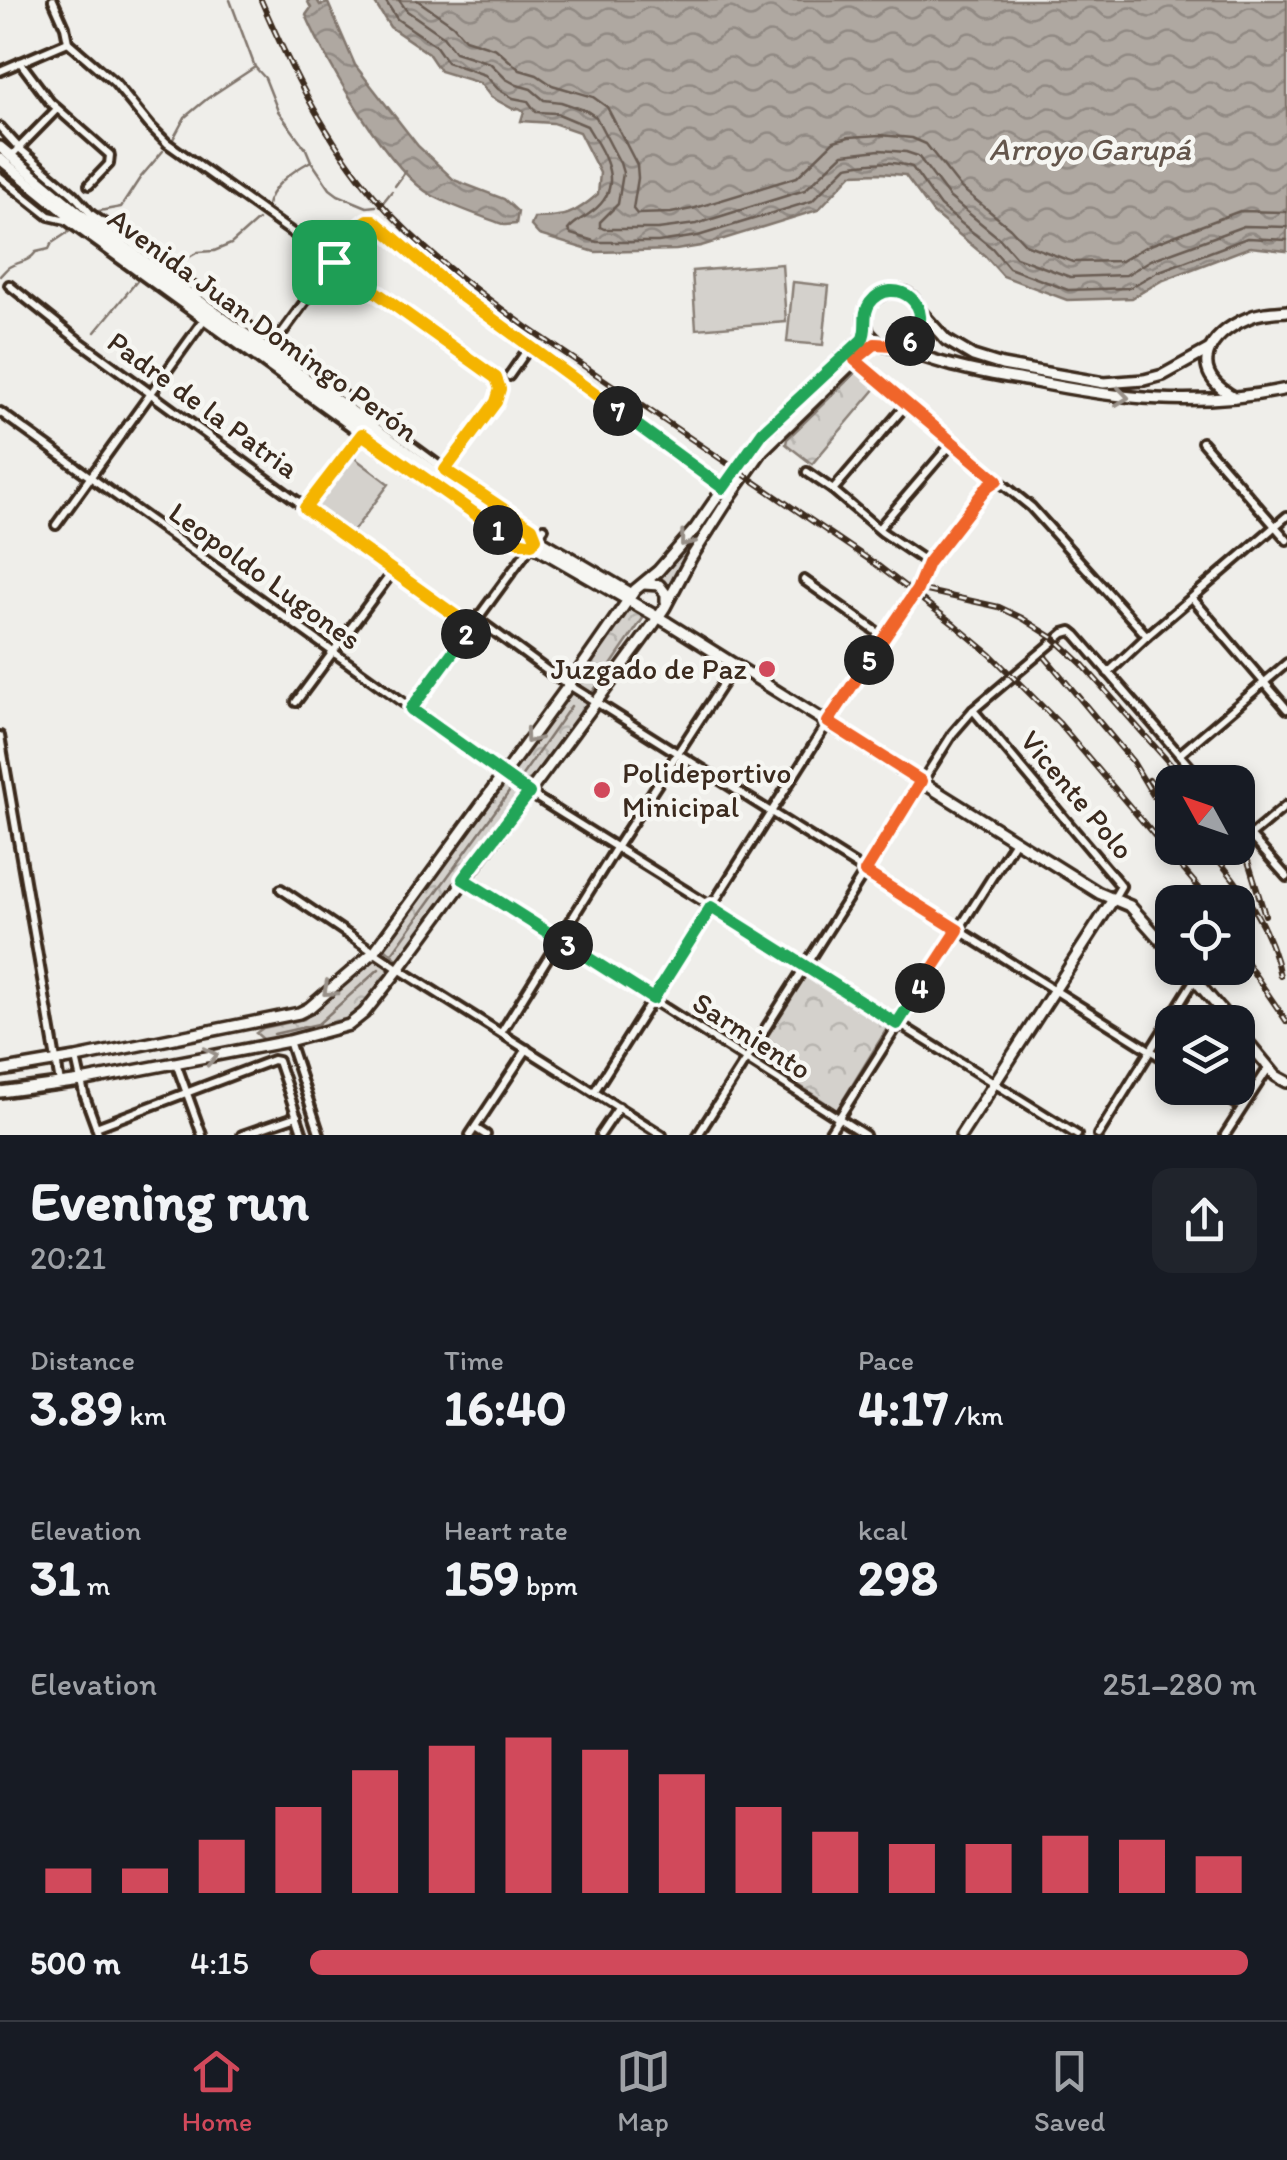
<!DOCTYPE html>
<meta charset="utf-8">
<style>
:root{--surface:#171b24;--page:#20242c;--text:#f1f3f6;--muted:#9ea1a6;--line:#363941;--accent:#d1495b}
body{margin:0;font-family:Itim,sans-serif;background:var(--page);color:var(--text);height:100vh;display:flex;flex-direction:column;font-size:38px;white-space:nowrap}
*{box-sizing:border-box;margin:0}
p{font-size:32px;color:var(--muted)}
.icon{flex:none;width:55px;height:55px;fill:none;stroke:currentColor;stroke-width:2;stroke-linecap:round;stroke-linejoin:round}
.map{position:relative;height:1135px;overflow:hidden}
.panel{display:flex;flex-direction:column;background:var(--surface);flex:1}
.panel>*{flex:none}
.needle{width:65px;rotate:310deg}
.buttons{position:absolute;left:1155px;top:765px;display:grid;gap:20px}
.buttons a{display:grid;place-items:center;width:100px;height:100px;border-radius:20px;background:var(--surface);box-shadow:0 5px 15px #0003;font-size:50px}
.pin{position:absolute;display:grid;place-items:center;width:85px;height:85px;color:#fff;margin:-42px;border-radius:20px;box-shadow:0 5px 15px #0006}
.km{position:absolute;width:50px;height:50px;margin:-25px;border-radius:50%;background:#222;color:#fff;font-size:28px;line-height:50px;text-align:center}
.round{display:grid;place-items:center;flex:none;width:105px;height:105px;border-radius:20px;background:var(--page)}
.head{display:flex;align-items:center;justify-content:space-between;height:170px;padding:0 30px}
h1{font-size:55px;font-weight:700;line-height:75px}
.stats{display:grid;grid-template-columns:repeat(3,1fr);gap:15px;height:170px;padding:10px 30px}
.stats div{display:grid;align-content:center}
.stats b{font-size:50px;font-weight:700}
.stats small{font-size:28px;font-weight:400}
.stats p{font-size:28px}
.chart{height:280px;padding:20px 30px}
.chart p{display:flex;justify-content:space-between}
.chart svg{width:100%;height:180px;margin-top:10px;stroke:var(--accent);stroke-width:6}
ul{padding:0 30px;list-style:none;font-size:32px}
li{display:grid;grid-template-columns:160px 120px 1fr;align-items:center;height:75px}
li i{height:25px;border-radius:12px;background:var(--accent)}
.tabs{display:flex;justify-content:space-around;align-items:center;height:140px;border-top:2px solid var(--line);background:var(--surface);font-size:28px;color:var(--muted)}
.tabs a{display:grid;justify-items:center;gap:5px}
.tabs .current{color:var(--accent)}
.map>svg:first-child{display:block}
.forest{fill:url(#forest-crowns);stroke:#887e75;stroke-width:2.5}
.pitch{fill:#d4d1cc;stroke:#887e75;stroke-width:2.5}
.water{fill:url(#water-waves);stroke:#81766d;stroke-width:2.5}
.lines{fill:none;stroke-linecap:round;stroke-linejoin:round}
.shore{stroke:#695c52;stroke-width:2.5}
.stream{stroke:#81766d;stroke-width:2.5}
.street-casing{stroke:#3b2a1e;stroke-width:14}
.secondary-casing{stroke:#3b2a1e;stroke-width:16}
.street{stroke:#f6f6f2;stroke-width:6}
.secondary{stroke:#f6f6f2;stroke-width:9}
.rail-casing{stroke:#3b2a1e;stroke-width:6}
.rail{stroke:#f6f6f2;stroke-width:2.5;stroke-dasharray:8;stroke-linecap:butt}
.oneway{stroke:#989088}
.split-1-casing{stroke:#fff;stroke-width:20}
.split-2-casing{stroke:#fff;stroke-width:20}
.split-3-casing{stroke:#fff;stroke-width:20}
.split-4-casing{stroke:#fff;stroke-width:20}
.split-5-casing{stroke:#fff;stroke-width:20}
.split-6-casing{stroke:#fff;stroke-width:20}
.split-7-casing{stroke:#fff;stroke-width:20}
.split-8-casing{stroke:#fff;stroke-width:20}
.split-1{stroke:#f5b400;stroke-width:12}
.split-2{stroke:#f5b400;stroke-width:12}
.split-3{stroke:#22a559;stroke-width:12}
.split-4{stroke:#22a559;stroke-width:12}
.split-5{stroke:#f0652b;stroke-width:12}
.split-6{stroke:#f0652b;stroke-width:12}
.split-7{stroke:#22a559;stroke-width:12}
.split-8{stroke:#f5b400;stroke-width:12}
.poi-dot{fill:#d1495b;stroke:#f6f6f2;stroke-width:4}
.labels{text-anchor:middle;stroke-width:9;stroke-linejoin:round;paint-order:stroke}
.street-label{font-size:30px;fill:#3b2a1e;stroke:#f6f6f2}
.poi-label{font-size:30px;fill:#3b2a1e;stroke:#f6f6f2;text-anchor:end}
.water-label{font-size:32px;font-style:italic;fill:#64564c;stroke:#f6f6f2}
</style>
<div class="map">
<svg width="1287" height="1135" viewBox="0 0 1287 1135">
<defs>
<pattern id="forest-crowns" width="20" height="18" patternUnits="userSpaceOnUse" patternTransform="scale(2.5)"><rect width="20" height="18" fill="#d4d1cc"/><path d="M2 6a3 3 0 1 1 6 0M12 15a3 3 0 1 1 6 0" fill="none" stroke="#b7b4af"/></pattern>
<pattern id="water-waves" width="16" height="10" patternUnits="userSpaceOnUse" patternTransform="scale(2.5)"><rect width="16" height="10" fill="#afa8a1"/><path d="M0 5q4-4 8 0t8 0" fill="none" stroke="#908983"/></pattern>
</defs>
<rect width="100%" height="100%" fill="#efeeea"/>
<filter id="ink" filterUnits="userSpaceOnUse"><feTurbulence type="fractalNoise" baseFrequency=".01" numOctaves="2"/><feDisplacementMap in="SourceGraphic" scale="20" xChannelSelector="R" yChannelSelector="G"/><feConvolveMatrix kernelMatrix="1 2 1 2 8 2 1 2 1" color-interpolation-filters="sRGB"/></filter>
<g filter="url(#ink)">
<g class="forest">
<polygon points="857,371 877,387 812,464 786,444 787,439"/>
<polygon points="716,504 719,506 667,590 664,585 653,580"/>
<polygon points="629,607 644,617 592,693 577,683"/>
<polygon points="575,693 585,700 586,705 531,779 524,782 513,774 512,768 569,694"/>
<polygon points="509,781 520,788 521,796 405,954 397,959 386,949 385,943 502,785"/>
<polygon points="378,957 391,967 391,972 357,1016 331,1026 274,1042 263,1039 256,1033 263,1028 304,1019 372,958"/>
<polygon points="804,975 888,1027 837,1110 754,1056"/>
</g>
<g class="pitch">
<polygon points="782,264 786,322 696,329 692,271"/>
<polygon points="793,282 829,286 823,345 787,342"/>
<polygon points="352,456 389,484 351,534 315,506"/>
</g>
<g class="water">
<path d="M 307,0 L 317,0 L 320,5 L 328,3 L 355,65 L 418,146 L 454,180 L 504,199 L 518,212 L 516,224 L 505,225 C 481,216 456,208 433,196 C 389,172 327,63 306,15 L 311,8 Z"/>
<path d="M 373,0 L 1287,0 L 1287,251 L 1250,247 L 1161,281 L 1132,298 L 1067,300 L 1003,276 L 985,256 L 933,213 L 905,175 L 880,173 L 852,174 L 818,210 L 701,246 L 676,250 L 595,252 L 539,235 L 531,226 L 534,218 C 566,217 574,215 598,194 L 600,173 L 579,132 L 553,123 L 521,121 L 524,111 L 519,108 L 513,109 L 491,97 L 480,83 L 440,71 L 428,53 L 390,27 Z"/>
</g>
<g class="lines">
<g class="shore">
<path d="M 385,0 L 397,19 L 435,45 L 447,62 L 485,75 L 498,89 L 513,98 L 528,101 L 536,112 L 556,113 L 587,126 C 604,154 626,186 593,211 C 584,218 574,222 568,230 L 571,234 L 597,242 L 658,242 L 698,236 L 812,201 L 847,166 C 868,162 892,160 912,167 L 940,206 L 992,248 L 1009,268 L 1068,290 L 1129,288 L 1157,272 L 1247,238 L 1287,240"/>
<polyline points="399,0 407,11 443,36 455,52 490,63 506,79 517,85 531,89 544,100 561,102 587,111 596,117 620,163 623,173 618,204 600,222 600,227 604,229 658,229 696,224 805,190 843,154 880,150 906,152 918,156 949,197 1000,239 1016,257 1070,277 1126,275 1151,260 1244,226 1287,227"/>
<polyline points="417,0 453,25 465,39 496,49 520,70 537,75 552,85 593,97 607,107 637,165 638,178 633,209 637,214 671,213 692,209 797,177 834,141 849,137 880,135 912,138 926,144 960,187 1010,228 1025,244 1073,262 1121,261 1145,247 1240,211 1287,212"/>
</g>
<g class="stream">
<polyline points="230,0 255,67 265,78 278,111 306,149 311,161"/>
<polyline points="172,141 185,117 208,98 255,67"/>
<polyline points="395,186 406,171"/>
<polyline points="384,201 392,191"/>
<path d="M 266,209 C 270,186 291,172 311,161 L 330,189 L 338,195 L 367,207 L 376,206"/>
<polyline points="94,212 121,207 140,178 163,151"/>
<polyline points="167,264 181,262 198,252 214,251 231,244 258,220"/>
<path d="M 0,276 C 1,275 8,267 9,267 C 19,261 28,263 36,252 L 49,249 L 52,243 L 70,231"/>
<polyline points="95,332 137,281"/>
<polyline points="521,777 571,706"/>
<polyline points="393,952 509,792"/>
<polyline points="274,1034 318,1024 379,969"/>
</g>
<defs>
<g id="street">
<polyline points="53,0 65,27 68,42 115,83 150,126 167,143 495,378 500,389 496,401 445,470"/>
<polyline points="20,62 50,102 110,155 109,164 89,185"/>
<polyline points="0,71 68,42"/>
<polyline points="0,127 19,148 73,194 91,214 274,344 445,470 531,528 536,537"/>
<polyline points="10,157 57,109"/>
<polyline points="0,177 49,216 66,220 416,474 484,521 517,541 527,543"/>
<polyline points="9,285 79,341 470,628"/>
<polyline points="274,344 362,223 368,219 373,220 460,295 724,489"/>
<polyline points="855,360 906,405 1031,507 1147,636"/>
<polyline points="509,376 530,346"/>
<polyline points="0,412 529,793 1077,1135"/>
<polyline points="1202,442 1287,540"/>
<polyline points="807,472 833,490 882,532 928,563"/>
<polyline points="833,490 906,405"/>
<polyline points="305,507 361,434"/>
<polyline points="56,525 203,321"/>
<polyline points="879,528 952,443"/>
<polyline points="804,580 884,637"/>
<polyline points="1192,598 1287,709"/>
<polyline points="477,619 553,675 1172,1064"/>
<polyline points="1108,673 1147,636 1287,516"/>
<polyline points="296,702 393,571"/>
<polyline points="411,709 544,528"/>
<polyline points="973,710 1121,886 1114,898"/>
<polyline points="0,736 60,1083"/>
<polyline points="1179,755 1287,663"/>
<polyline points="1238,822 1287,877"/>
<polyline points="1250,836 1287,805"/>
<polyline points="464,880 865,1135"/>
<polyline points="281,889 399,969 662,1135"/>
<polyline points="501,1033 616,848 735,665"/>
<polyline points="289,1041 320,1135"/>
<polyline points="76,1058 84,1094 99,1135"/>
<polyline points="176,1063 202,1135"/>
<polyline points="1211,1088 1242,1107"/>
<polyline points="594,1092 828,722 915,594 928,563 989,486 997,480"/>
<polyline points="96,1127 273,1060 278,1061 303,1135"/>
<polyline points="475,1128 486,1135"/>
<polyline points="242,1135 297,1116"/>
<polyline points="470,1135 527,1049"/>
<polyline points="600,1135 619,1107"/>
<polyline points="698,1135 953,733 973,710 1064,633 1071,631 1076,635 1203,782"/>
<polyline points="828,1135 1015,841"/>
<polyline points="1098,1135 1195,979"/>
<polyline points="1225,1135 1269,1067"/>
</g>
<g id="secondary">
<polyline points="0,147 85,218 441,476 491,511 632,594"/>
<polyline points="0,159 80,224 487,516 532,545 668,623 1099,893 1130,906 1172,953"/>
<polyline points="921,312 946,340 973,356 1002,365 1104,383 1144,380 1163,375 1210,349"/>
<path d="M 890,346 C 910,344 926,331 919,310 C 905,264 832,312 881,344 C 904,350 925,358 947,364 C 974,372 1002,376 1030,381 C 1118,399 1197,408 1287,389"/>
<path d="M 1234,397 C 1187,371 1207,335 1248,318 C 1261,312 1274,312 1287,311"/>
<polyline points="644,584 659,585 666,594 666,601"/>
<polyline points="1185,968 1231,1022"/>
<polyline points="1238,1030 1276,1076 1287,1082"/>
<polyline points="0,1071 76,1058 299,1013 309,1008 374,952 569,685 635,590 658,571 695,529 756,441 855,346 866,334 867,328"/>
<polyline points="0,1092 81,1081 289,1041 349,1025 364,1013 399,969 653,625 665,607 691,558 732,494 763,450 863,353 871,346 881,344"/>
<polyline points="961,1135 1114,898"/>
</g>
</defs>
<use href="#street" class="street-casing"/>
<use href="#secondary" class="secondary-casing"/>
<use href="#street" class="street"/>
<use href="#secondary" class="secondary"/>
<defs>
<g id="rail">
<path d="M 261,0 C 291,70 326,140 376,198 C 420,249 474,289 528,328 L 877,565 L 955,625 L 991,655 L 1059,723 L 1211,902"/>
<polyline points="927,591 999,607 1022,618 1055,639 1082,664 1186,782"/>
<polyline points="1045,657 1133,762 1154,797"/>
<polyline points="1149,780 1172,807"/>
<polyline points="1238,847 1248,861 1265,915"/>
<path d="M 1208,848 C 1241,885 1270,926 1280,976"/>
<polyline points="1238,950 1287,1022"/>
</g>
</defs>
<use href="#rail" class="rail-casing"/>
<use href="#rail" class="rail"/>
</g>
<defs><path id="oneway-chevron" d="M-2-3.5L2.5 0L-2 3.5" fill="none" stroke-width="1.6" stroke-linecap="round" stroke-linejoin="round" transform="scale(2.5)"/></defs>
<g class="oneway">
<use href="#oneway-chevron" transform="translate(1122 397) rotate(7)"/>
<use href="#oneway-chevron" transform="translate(686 540) rotate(129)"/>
<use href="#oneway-chevron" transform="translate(531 737) rotate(126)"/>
<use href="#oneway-chevron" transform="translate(329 990) rotate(139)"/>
<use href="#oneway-chevron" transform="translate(211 1056) rotate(-11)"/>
</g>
</g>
<g class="lines" filter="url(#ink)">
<defs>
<polyline id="split-1" points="334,262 496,378 500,389 496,402 445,470 532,528 536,538 532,544 517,541 498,530"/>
<polyline id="split-2" points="466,634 470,628 456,616 305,508 362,434 498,530"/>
<polyline id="split-3" points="466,634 411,709 529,793 463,879 568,945"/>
<polyline id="split-4" points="568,945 653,999 711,907 897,1024 920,988"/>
<polyline id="split-5" points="869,660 828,722 921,781 865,872 958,930 920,988"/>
<path id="split-6" d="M 869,660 L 917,590 L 928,563 L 988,486 L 997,480 L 855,360 L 875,344 C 888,344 897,348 910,341"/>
<path id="split-7" d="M 618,411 L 723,488 L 763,432 L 862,340 C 869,328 861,315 870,303 C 893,272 941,307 910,341"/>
<polyline id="split-8" points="334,262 362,224 368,220 373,220 460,295 618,411"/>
</defs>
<use href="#split-1" class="split-1-casing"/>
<use href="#split-2" class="split-2-casing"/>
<use href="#split-3" class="split-3-casing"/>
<use href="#split-4" class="split-4-casing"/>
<use href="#split-5" class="split-5-casing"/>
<use href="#split-6" class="split-6-casing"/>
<use href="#split-7" class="split-7-casing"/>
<use href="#split-8" class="split-8-casing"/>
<use href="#split-1" class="split-1"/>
<use href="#split-2" class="split-2"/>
<use href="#split-3" class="split-3"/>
<use href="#split-4" class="split-4"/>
<use href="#split-5" class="split-5"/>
<use href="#split-6" class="split-6"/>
<use href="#split-7" class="split-7"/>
<use href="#split-8" class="split-8"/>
</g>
<g class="poi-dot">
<circle cx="767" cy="669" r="10"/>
<circle cx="602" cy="790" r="10"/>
</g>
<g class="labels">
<g class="street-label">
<text transform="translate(263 325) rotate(36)" y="10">Avenida Juan Domingo Perón</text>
<text transform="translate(203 405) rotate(36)" y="10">Padre de la Patria</text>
<text transform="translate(265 576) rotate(36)" y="10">Leopoldo Lugones</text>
<text transform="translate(1077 795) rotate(50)" y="10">Vicente Polo</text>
<text transform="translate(752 1036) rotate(33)" y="10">Sarmiento</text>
</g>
<g class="poi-label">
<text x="747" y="679">Juzgado de Paz</text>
<text x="622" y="783" text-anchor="start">Polideportivo<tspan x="622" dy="34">Minicipal</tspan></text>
</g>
<g class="water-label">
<text x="1090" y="160">Arroyo Garupá</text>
</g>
</g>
</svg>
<div class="buttons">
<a><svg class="needle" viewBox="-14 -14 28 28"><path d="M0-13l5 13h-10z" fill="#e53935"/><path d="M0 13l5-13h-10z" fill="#9ea1a6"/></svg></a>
<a><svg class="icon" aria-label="locate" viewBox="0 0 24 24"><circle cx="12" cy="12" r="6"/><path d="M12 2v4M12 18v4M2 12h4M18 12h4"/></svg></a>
<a><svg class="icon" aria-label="layers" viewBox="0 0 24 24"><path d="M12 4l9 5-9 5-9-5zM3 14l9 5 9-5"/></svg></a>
</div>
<div class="pin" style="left:334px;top:262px;background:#1e9e55"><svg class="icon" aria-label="arrive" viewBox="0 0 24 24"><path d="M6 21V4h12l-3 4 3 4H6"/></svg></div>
<b class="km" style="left:498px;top:530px">1</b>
<b class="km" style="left:466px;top:634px">2</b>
<b class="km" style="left:568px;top:945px">3</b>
<b class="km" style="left:920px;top:988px">4</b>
<b class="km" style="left:869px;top:660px">5</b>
<b class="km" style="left:910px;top:341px">6</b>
<b class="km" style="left:618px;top:411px">7</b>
</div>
<section class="panel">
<div class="head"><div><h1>Evening run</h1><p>20:21</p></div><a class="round"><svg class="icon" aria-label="share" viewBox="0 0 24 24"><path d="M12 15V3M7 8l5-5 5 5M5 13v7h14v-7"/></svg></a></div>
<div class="stats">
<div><p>Distance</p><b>3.89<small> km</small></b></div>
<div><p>Time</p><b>16:40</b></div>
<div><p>Pace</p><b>4:17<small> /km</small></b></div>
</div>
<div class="stats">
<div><p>Elevation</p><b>31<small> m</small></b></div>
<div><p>Heart rate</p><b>159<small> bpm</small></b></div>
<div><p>kcal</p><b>298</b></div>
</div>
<div class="chart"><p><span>Elevation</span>251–280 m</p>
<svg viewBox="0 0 160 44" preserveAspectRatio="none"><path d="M5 44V38M15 44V38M25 44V31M35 44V23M45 44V14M55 44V8M65 44V6M75 44V9M85 44V15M95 44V23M105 44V29M115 44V32M125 44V32M135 44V30M145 44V31M155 44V35"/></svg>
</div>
<ul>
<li><b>500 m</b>4:15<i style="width:99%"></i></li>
</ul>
</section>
<nav class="tabs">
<a class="current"><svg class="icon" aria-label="home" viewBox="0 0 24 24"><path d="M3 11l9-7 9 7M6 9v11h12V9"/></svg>Home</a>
<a><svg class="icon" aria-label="map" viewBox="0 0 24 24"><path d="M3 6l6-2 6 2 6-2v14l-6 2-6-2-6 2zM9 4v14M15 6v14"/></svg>Map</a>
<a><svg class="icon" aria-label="saved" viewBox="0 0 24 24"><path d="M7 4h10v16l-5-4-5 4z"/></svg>Saved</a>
</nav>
